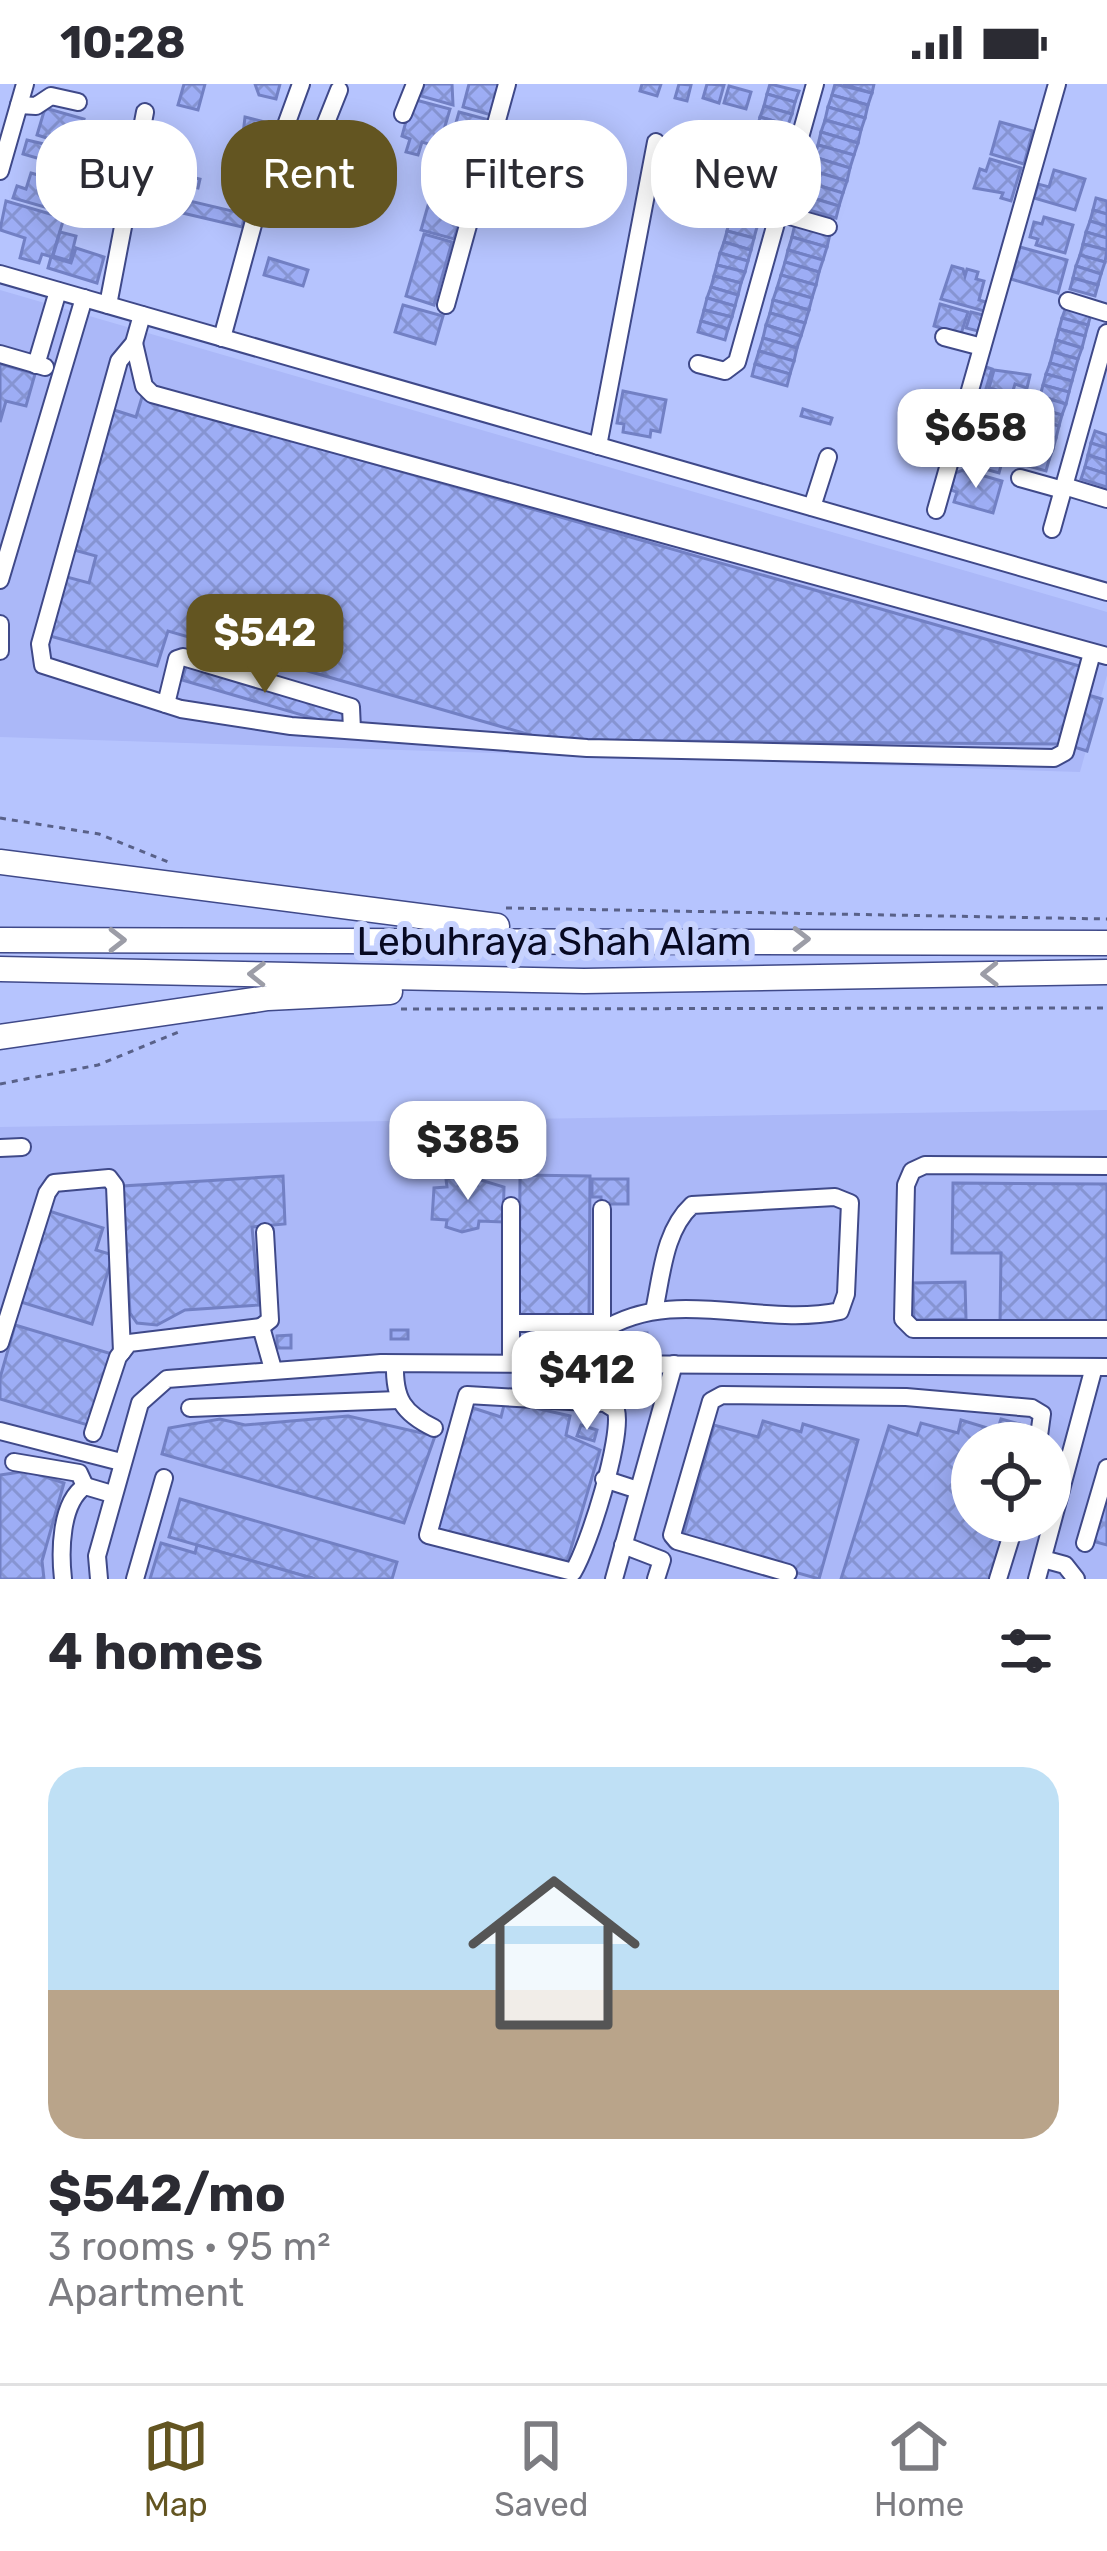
<!DOCTYPE html>
<html lang="en">
<head>
<meta charset="utf-8">
<style>
	:root { --surface:#fff; --page:#f2f2f3; --text:#2b2b33; --muted:#7c7c81; --line:#e1e1e2; --accent:#635521 }
	body { margin:0; font-family:Rubik,sans-serif; background:var(--page); color:var(--text); height:100vh; display:flex; flex-direction:column; font-size:45px; white-space:nowrap }
	* { box-sizing:border-box; margin:0 }
	p { font-size:39px; color:var(--muted) }
	.icon { flex:none; width:66px; height:66px; fill:none; stroke:currentColor; stroke-width:2; stroke-linecap:round; stroke-linejoin:round }
	.map { position:relative; height:1495px; overflow:hidden }
	.side { display:flex; flex-direction:column; background:var(--surface); flex:1 }
	.side>* { flex:none }
	.guide { position:absolute; left:36px; top:36px; width:1035px; height:108px; display:flex; gap:24px }
	.fabs { position:absolute; left:951px; top:1338px; display:grid; gap:24px }
	.fabs a { display:grid; place-items:center; width:120px; height:120px; border-radius:50%; background:var(--surface); box-shadow:0 6px 30px #0003; font-size:60px }
	.price { position:absolute; translate:-50% -102px; padding:0 27px; border-radius:24px; background:#fff; color:#222; font-size:39px; line-height:78px; filter:drop-shadow(0 3px 6px #0008) }
	.price::after { content:''; position:absolute; left:50%; top:72px; width:36px; height:27px; margin-left:-18px; background:inherit; clip-path:polygon(0 0,100% 0,50% 100%) }
	.price.current { background:var(--accent); color:#fff }
	ul { padding:0; list-style:none }
	li { display:grid; align-content:center; gap:24px; height:636px; padding:0 48px }
	li span { display:grid; place-items:center; height:372px; border-radius:36px; color:#555 }
	li>.icon { margin-inline-start:auto }
	span .icon { width:216px; height:216px; fill:#fffc; stroke-width:1 }
	li b { font-size:51px }
	h2 { display:flex; justify-content:space-between; align-items:center; height:144px; padding:0 48px; font-size:51px }
	.tag { padding:0 42px; border-radius:48px; background:var(--surface); box-shadow:0 6px 30px #0003; font-size:42px; line-height:108px }
	.tag.current { background:var(--accent); color:#fff }
	.status { display:flex; justify-content:space-between; align-items:center; height:84px; padding:0 60px; background:var(--surface); direction:ltr }
	.status svg { height:33px; fill:currentColor }
	.menu { display:flex; justify-content:space-around; align-items:center; height:168px; border-top:3px solid var(--line); background:var(--surface); font-size:33px; color:var(--muted) }
	.menu a { display:grid; justify-items:center; gap:6px }
	.menu .current { color:var(--accent) }
	.map>svg:first-child { display:block }
</style>
</head>
<body>
<div class="status"><b>10:28</b><svg viewBox="0 0 49 12"><path d="M0 12V9h3v3zM5 12V6h3v6zM10 12V3h3v9zM15 12V0h3v12zM26 1h20v11H26zM47 4h2v5h-2z"/></svg></div>
<div class="map">
<svg width="1107" height="1495" viewBox="0 0 1107 1495">
	<defs>
		<pattern id="building-cross-hatch" width="8" height="8" patternUnits="userSpaceOnUse" patternTransform="scale(3)"><rect width="8" height="8" fill="#9dadf5"/><path d="M0 0l8 8M0 8l8-8" fill="none" stroke="#8694d2"/></pattern>
	</defs>
	<rect width="100%" height="100%" fill="#b6c4fe"/>
	<g fill="#abb8f8" fill-rule="evenodd">
		<polygon points="0,206 1107,528 1107,591 1080,688 0,653"/>
		<path d="M1107 1026V1495H0V1043ZM972 1359H1050V1437H972Z"/>
	</g>
	<g fill="url(#building-cross-hatch)" stroke="#7280c4" stroke-width="3">
		<polygon points="184,0 205,0 198,26 178,21"/>
		<polygon points="255,0 280,0 276,15 259,11"/>
		<polygon points="424,0 452,0 453,21 421,12"/>
		<polygon points="469,0 500,0 491,31 463,23"/>
		<polygon points="642,0 661,0 657,12 640,7"/>
		<polygon points="679,0 691,1 687,17 675,14"/>
		<polygon points="707,0 724,1 719,19 703,14"/>
		<polygon points="770,0 799,7 795,18 767,10"/>
		<polygon points="835,0 872,9 868,21 832,11"/>
		<polygon points="843,0 874,0 872,9"/>
		<polygon points="729,2 751,8 746,25 724,19"/>
		<polygon points="767,10 795,18 792,30 764,22"/>
		<polygon points="832,11 868,21 865,34 828,23"/>
		<polygon points="412,15 450,25 439,63 422,58 418,71 406,68 410,55 402,52"/>
		<polygon points="764,22 792,30 788,41 760,33"/>
		<polygon points="828,23 865,34 861,46 825,36"/>
		<polygon points="45,24 84,35 76,63 37,51"/>
		<polygon points="459,28 493,37 481,77 448,67"/>
		<polygon points="245,33 269,39 257,79 245,76 249,61 242,59"/>
		<polygon points="760,33 788,41 785,53 757,45"/>
		<polygon points="825,36 861,46 858,59 821,48"/>
		<polygon points="294,38 303,41 291,81 282,79"/>
		<polygon points="1000,38 1033,47 1024,80 991,70"/>
		<polygon points="351,39 374,45 371,54 349,47"/>
		<polygon points="757,45 785,53 782,65 753,56"/>
		<polygon points="821,48 858,59 854,71 818,61"/>
		<polygon points="27,56 82,69 80,94 74,98 40,88 44,76 23,70"/>
		<polygon points="753,56 782,65 778,76 750,68"/>
		<polygon points="818,61 854,71 850,84 814,73"/>
		<polygon points="335,64 370,73 368,80 333,71"/>
		<polygon points="750,68 778,76 775,88 747,79"/>
		<polygon points="443,69 476,78 454,155 421,146"/>
		<polygon points="814,73 850,84 847,97 810,86"/>
		<polygon points="990,75 1021,84 1011,117 1001,114 1003,109 974,104 980,85 986,87"/>
		<polygon points="747,79 775,88 772,99 743,91"/>
		<polygon points="157,85 200,95 198,104 167,97 164,111 245,130 242,143 157,123 150,117"/>
		<polygon points="810,86 847,97 843,109 807,98"/>
		<polygon points="1054,86 1085,95 1075,126 1034,114 1038,100 1049,103"/>
		<polygon points="31,89 70,100 62,128 13,114 17,102 26,105"/>
		<polygon points="743,91 772,99 768,111 740,103"/>
		<polygon points="807,98 843,109 839,122 803,111"/>
		<polygon points="803,111 839,122 836,134 799,123"/>
		<polygon points="736,113 764,121 760,132 733,124"/>
		<polygon points="1096,114 1107,117 1107,130 1093,126"/>
		<polygon points="6,117 64,134 52,173 42,170 39,179 20,174 25,154 0,146"/>
		<polygon points="733,124 760,132 757,143 730,135"/>
		<polygon points="1093,126 1107,130 1107,142 1090,137"/>
		<polygon points="1044,133 1073,141 1065,169 1036,161 1038,155 1030,153 1034,138 1042,140"/>
		<polygon points="730,135 757,143 754,154 727,147"/>
		<polygon points="1090,137 1107,142 1107,154 1086,148"/>
		<polygon points="795,140 830,150 827,163 792,153"/>
		<polygon points="727,147 754,154 751,166 724,158"/>
		<polygon points="60,148 76,152 70,177 53,172"/>
		<polygon points="1086,148 1107,154 1107,166 1083,160"/>
		<polygon points="424,150 452,158 434,221 406,212"/>
		<polygon points="792,153 827,163 823,176 788,166"/>
		<polygon points="724,158 751,166 748,177 720,169"/>
		<polygon points="1083,160 1107,166 1105,178 1080,171"/>
		<polygon points="1020,163 1067,176 1058,209 1011,195"/>
		<polygon points="76,164 104,173 97,199 48,184 51,173 71,179"/>
		<polygon points="788,166 823,176 819,188 785,178"/>
		<polygon points="720,169 748,177 745,188 717,181"/>
		<polygon points="1080,171 1105,178 1101,190 1076,182"/>
		<polygon points="269,174 308,186 303,202 264,191"/>
		<polygon points="785,178 819,188 816,201 781,191"/>
		<polygon points="717,181 745,188 741,199 714,192"/>
		<polygon points="952,182 963,185 965,192 967,185 978,188 976,195 984,197 979,216 986,218 984,227 941,215"/>
		<polygon points="1076,182 1101,190 1098,201 1073,194"/>
		<polygon points="781,191 816,201 812,214 777,204"/>
		<polygon points="714,192 741,199 738,211 711,203"/>
		<polygon points="1073,194 1098,201 1095,212 1070,205"/>
		<polygon points="711,203 738,211 735,222 707,214"/>
		<polygon points="777,204 812,214 809,226 773,216"/>
		<polygon points="707,214 735,222 732,233 704,226"/>
		<polygon points="773,216 809,226 805,239 770,229"/>
		<polygon points="940,220 968,228 961,250 934,242"/>
		<polygon points="403,221 443,232 435,260 395,248"/>
		<polygon points="1066,223 1091,230 1088,241 1062,234"/>
		<polygon points="704,226 732,233 728,245 701,237"/>
		<polygon points="971,228 983,231 978,247 966,244"/>
		<polygon points="770,229 805,239 801,252 766,241"/>
		<polygon points="1062,234 1088,241 1085,252 1059,245"/>
		<polygon points="701,237 728,245 725,256 698,248"/>
		<polygon points="766,241 801,252 797,264 763,254"/>
		<polygon points="1059,245 1085,252 1082,264 1056,256"/>
		<polygon points="763,254 797,264 794,277 759,267"/>
		<polygon points="1056,256 1082,264 1078,275 1053,268"/>
		<polygon points="759,267 794,277 790,290 755,280"/>
		<polygon points="1053,268 1078,275 1075,286 1050,279"/>
		<polygon points="1050,279 1075,286 1072,297 1046,290"/>
		<polygon points="0,280 35,290 26,322 6,317 0,338"/>
		<polygon points="755,280 790,290 787,302 752,292"/>
		<polygon points="983,282 992,285 985,308 976,306"/>
		<polygon points="994,286 1030,291 1027,304 1015,300 1012,310 989,304"/>
		<polygon points="1046,290 1072,297 1069,308 1043,301"/>
		<polygon points="1043,301 1069,308 1066,320 1040,312"/>
		<polygon points="623,307 666,316 660,348 651,346 650,353 623,348 624,340 617,339"/>
		<polygon points="983,311 992,314 990,320 995,315 1012,326 1014,320 1022,322 1012,357 973,346"/>
		<polygon points="1040,312 1066,320 1062,331 1037,324"/>
		<polygon points="142,313 1083,583 1061,660 548,656 168,547 157,582 50,552 67,493 89,499 96,472 74,466 114,326 136,333"/>
		<polygon points="1037,324 1062,331 1059,342 1034,335"/>
		<polygon points="803,325 832,334 830,340 801,332"/>
		<polygon points="1034,335 1059,342 1056,354 1030,346"/>
		<polygon points="1030,346 1056,354 1053,365 1027,357"/>
		<polygon points="1095,347 1107,351 1107,364 1091,359"/>
		<polygon points="975,351 1007,360 999,389 967,380 967,360 972,362"/>
		<polygon points="1027,357 1053,365 1049,376 1024,369"/>
		<polygon points="1091,359 1107,364 1107,377 1088,371"/>
		<polygon points="1024,369 1049,376 1046,387 1021,380"/>
		<polygon points="1088,371 1107,377 1107,390 1085,383"/>
		<polygon points="1085,383 1107,390 1107,403 1081,395"/>
		<polygon points="963,386 1002,397 993,429 954,418 957,408 951,406 955,389"/>
		<polygon points="186,582 347,629 343,643 182,596"/>
		<polygon points="1085,610 1102,615 1087,667 1071,662"/>
		<polygon points="464,1091 504,1103 503,1138 479,1137 478,1144 462,1148 446,1143 447,1136 432,1135 434,1104 447,1103 446,1095"/>
		<polygon points="520,1091 590,1092 589,1234 519,1234"/>
		<polygon points="283,1092 285,1140 252,1143 259,1221 185,1226 157,1241 137,1239 130,1229 123,1102"/>
		<polygon points="592,1095 628,1095 628,1120 601,1120 601,1113 592,1113"/>
		<polygon points="953,1099 1107,1100 1107,1242 1000,1241 1001,1169 952,1169"/>
		<polygon points="49,1127 103,1144 96,1166 113,1171 92,1240 21,1218"/>
		<polygon points="965,1198 966,1235 914,1236 913,1199"/>
		<polygon points="15,1241 112,1270 91,1342 0,1315 0,1294"/>
		<rect x="391" y="1246" width="17" height="9"/>
		<polygon points="624,1249 647,1249 647,1259 624,1258"/>
		<polygon points="291,1251 291,1264 277,1264 277,1252"/>
		<polygon points="505,1317 570,1332 566,1351 600,1366 567,1478 541,1470 540,1476 434,1446 470,1323 501,1333"/>
		<polygon points="348,1332 435,1352 404,1439 162,1370 169,1344 220,1335 245,1341"/>
		<polygon points="1001,1335 1035,1344 1030,1359 972,1359 972,1437 1008,1437 991,1495 841,1495 889,1342 917,1351 921,1339 958,1349 961,1336 997,1347"/>
		<polygon points="763,1337 801,1348 803,1340 858,1356 819,1495 682,1456 714,1341 758,1353"/>
		<polygon points="581,1341 597,1346 594,1357 577,1352"/>
		<polygon points="27,1387 64,1399 42,1477 44,1495 0,1495 0,1391"/>
		<polygon points="1107,1407 1107,1461 1092,1457"/>
		<polygon points="180,1415 397,1478 392,1495 315,1495 169,1453"/>
		<polygon points="161,1459 195,1469 197,1461 315,1495 150,1495"/>
	</g>
	<g fill="none" stroke-linecap="round" stroke-linejoin="round">
		<defs>
			<g id="minor">
				<polyline points="19,21 36,22 51,12 78,18"/>
				<polyline points="403,30 415,0"/>
				<polyline points="0,87 25,0"/>
				<polyline points="263,104 301,101 339,6"/>
				<polyline points="738,108 781,121"/>
				<polyline points="779,129 828,143"/>
				<polyline points="0,190 1107,508"/>
				<polyline points="1068,217 1107,229"/>
				<polyline points="108,221 145,28"/>
				<polyline points="446,221 507,0"/>
				<polyline points="142,231 134,259 119,277 40,560 43,581 181,625 291,642 587,664 1054,674 1065,668 1092,569"/>
				<polyline points="944,253 982,263"/>
				<polyline points="222,254 263,104 301,0"/>
				<polyline points="134,259 144,302 152,310 1107,572"/>
				<polyline points="0,270 45,283"/>
				<polyline points="698,280 725,287 737,278 815,0"/>
				<polyline points="36,281 58,207"/>
				<polyline points="598,362 656,58"/>
				<polyline points="1020,394 1063,406"/>
				<polyline points="1064,402 1107,415"/>
				<polyline points="812,423 828,373"/>
				<polyline points="936,426 1057,0"/>
				<polyline points="1052,445 1107,249"/>
				<polyline points="0,496 84,214"/>
				<polyline points="0,540 0,567"/>
				<polyline points="166,620 177,575 183,573 351,623 352,646"/>
				<polyline points="0,1064 22,1063"/>
				<polyline points="1107,1082 925,1081 912,1087 906,1101 903,1235 913,1245 1107,1245"/>
				<polyline points="511,1122 511,1278"/>
				<polyline points="511,1239 602,1239"/>
				<polyline points="261,1243 270,1236 265,1148"/>
				<polyline points="602,1247 602,1125"/>
				<polyline points="0,1259 47,1109 54,1099 109,1094 115,1102 122,1268"/>
				<path d="M603 1278 602 1247C673 1201 761 1244 840 1227L846 1210 850 1119 835 1113 692 1121C664 1147 662 1190 654 1227"/>
				<path d="M395 1280C394 1315 403 1329 434 1344"/>
				<path d="M467 1311 605 1319 616 1326C623 1353 589 1462 573 1488L428 1451Z"/>
				<polyline points="190,1324 398,1316"/>
				<polyline points="0,1347 121,1378"/>
				<polyline points="93,1349 118,1273 129,1259 261,1243 273,1285"/>
				<polyline points="14,1378 79,1389 85,1402"/>
				<polyline points="604,1395 638,1406"/>
				<polyline points="1085,1459 1107,1384"/>
				<polyline points="623,1461 662,1476 656,1495"/>
				<polyline points="1043,1475 1065,1481 1076,1495"/>
				<polyline points="788,1489 677,1457 672,1451 711,1317 722,1311 906,1313 1032,1324 1042,1330 1038,1359"/>
				<path d="M63 1495C60 1468 60 1419 85 1402L112 1410"/>
				<polyline points="99,1495 97,1472 140,1319 167,1295 381,1279 1107,1283"/>
				<polyline points="135,1495 164,1394"/>
				<polyline points="614,1495 674,1280"/>
				<polyline points="998,1495 1016,1437"/>
				<polyline points="1037,1495 1094,1283"/>
			</g>
			<g id="highway">
				<polyline points="0,778 497,842"/>
				<polyline points="0,856 1107,859"/>
				<polyline points="0,885 584,897 1107,888"/>
				<polyline points="0,953 268,914 390,908"/>
			</g>
		</defs>
		<use href="#minor" stroke="#3f4989" stroke-width="20"/>
		<use href="#highway" stroke="#3f4989" stroke-width="27"/>
		<g stroke="#596189" stroke-width="3" stroke-dasharray="6 6" stroke-linecap="butt">
			<polyline points="0,734 99,750 171,779"/>
			<polyline points="506,824 1107,835"/>
			<polyline points="401,925 1107,924"/>
			<polyline points="0,1000 98,981 181,947"/>
		</g>
		<use href="#minor" stroke="#fff" stroke-width="16"/>
		<use href="#highway" stroke="#fff" stroke-width="24"/>
	</g>
	<defs><path id="oneway-chevron" d="M-2-3.5L2.5 0L-2 3.5" fill="none" stroke-width="1.6" stroke-linecap="round" stroke-linejoin="round" transform="scale(3)"/></defs>
	<g stroke="#9c9da7">
		<use href="#oneway-chevron" transform="translate(801 855)"/>
		<use href="#oneway-chevron" transform="translate(117 856)"/>
		<use href="#oneway-chevron" transform="translate(257 890) rotate(-179)"/>
		<use href="#oneway-chevron" transform="translate(990 890) rotate(179)"/>
	</g>
	<g text-anchor="middle" stroke-width="12" stroke-linejoin="round" paint-order="stroke">
		<g font-size="39" fill="#070922" stroke="#c7d2fe">
			<text x="554" y="871">Lebuhraya Shah Alam</text>
		</g>
	</g>
</svg>
<div class="fabs">
<a><svg class="icon" aria-label="locate" viewBox="0 0 24 24"><circle cx="12" cy="12" r="6"/><path d="M12 2v4M12 18v4M2 12h4M18 12h4"/></svg></a>
</div>
<b class="price" style="left:976px;top:407px">$658</b>
<b class="price current" style="left:265px;top:612px">$542</b>
<b class="price" style="left:468px;top:1119px">$385</b>
<b class="price" style="left:587px;top:1349px">$412</b>
<div class="guide">
<a class="tag">Buy</a>
<a class="tag current">Rent</a>
<a class="tag">Filters</a>
<a class="tag">New</a>
</div>
</div>
<section class="side">
<h2>4 homes<svg class="icon" aria-label="filters" viewBox="0 0 24 24"><path d="M4 7h16M4 17h16"/><circle cx="9" cy="7" r="2"/><circle cx="15" cy="17" r="2"/></svg></h2>
<ul>
<li><span style="background:linear-gradient(#bfe0f5 60%,#b9a48a 0)"><svg class="icon" aria-label="home" viewBox="0 0 24 24"><path d="M3 11l9-7 9 7M6 9v11h12V9"/></svg></span><div><b>$542/mo</b><p>3 rooms · 95 m²</p><p>Apartment</p></div></li>
</ul>
</section>
<nav class="menu">
<a class="current"><svg class="icon" aria-label="map" viewBox="0 0 24 24"><path d="M3 6l6-2 6 2 6-2v14l-6 2-6-2-6 2zM9 4v14M15 6v14"/></svg>Map</a>
<a><svg class="icon" aria-label="saved" viewBox="0 0 24 24"><path d="M7 4h10v16l-5-4-5 4z"/></svg>Saved</a>
<a><svg class="icon" aria-label="home" viewBox="0 0 24 24"><path d="M3 11l9-7 9 7M6 9v11h12V9"/></svg>Home</a>
</nav>
</body>
</html>
